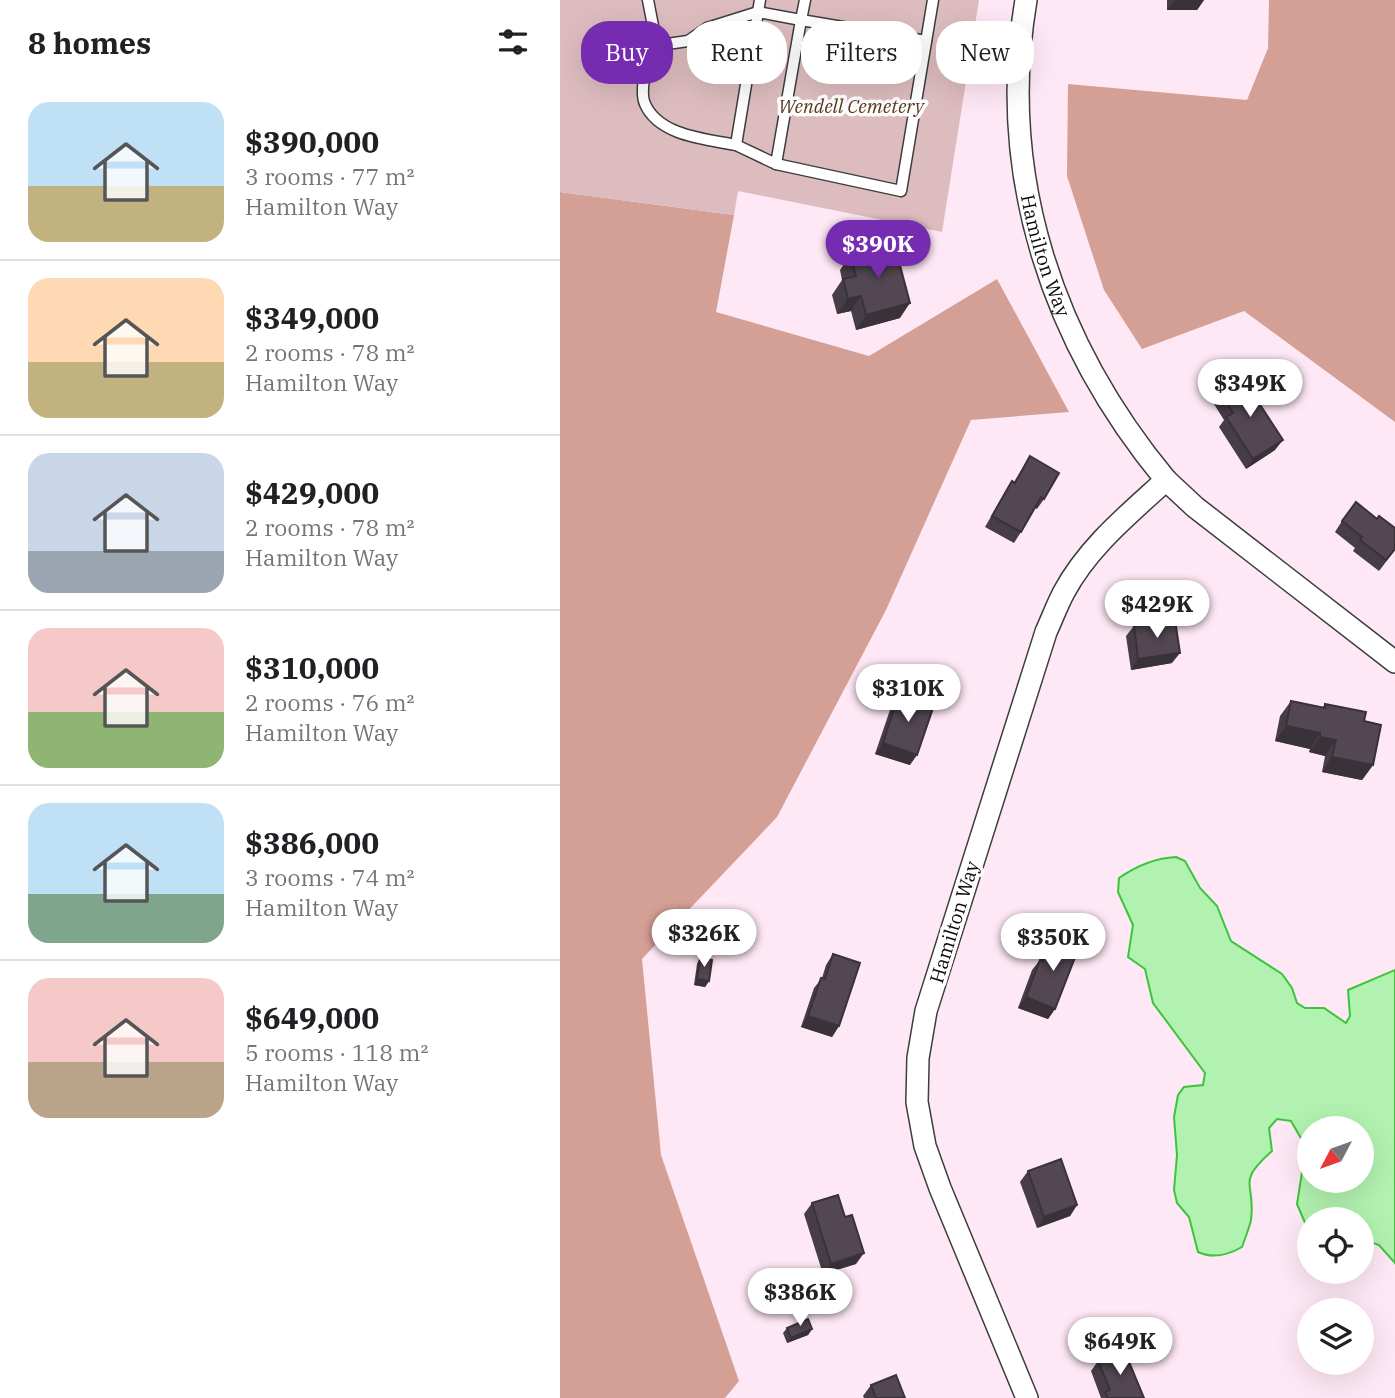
<!DOCTYPE html>
<html lang="en">
<head>
<meta charset="utf-8">
<style>
	:root { --surface:#fff; --page:#f6f6f6; --text:#202124; --muted:#757577; --line:#e0e0e0; --accent:#752cb0 }
	body { margin:0; font-family:"IBM Plex Serif",serif; background:var(--page); color:var(--text); height:100vh; display:flex; flex-direction:column; font-size:26px; white-space:nowrap }
	* { box-sizing:border-box; margin:0 }
	p { font-size:23px; color:var(--muted) }
	.icon { flex:none; width:38px; height:38px; fill:none; stroke:currentColor; stroke-width:2; stroke-linecap:round; stroke-linejoin:round }
	.map { position:relative; flex:1; overflow:hidden }
	.details { display:flex; flex-direction:column; background:var(--surface); width:560px }
	.details>* { flex:none }
	.guide { position:absolute; left:21px; top:21px; width:665px; height:63px; display:flex; gap:14px }
	.needle { width:46px; rotate:229deg }
	.controls { position:absolute; left:737px; top:1116px; display:grid; gap:14px }
	.controls a { display:grid; place-items:center; width:77px; height:77px; border-radius:50%; background:var(--surface); box-shadow:0 7px 28px #0002; font-size:35px }
	.price { position:absolute; translate:-50% -60px; padding:0 16px; border-radius:24px; background:#fff; color:#222; font-size:23px; line-height:46px; filter:drop-shadow(0 2px 4px #0008) }
	.price::after { content:''; position:absolute; left:50%; top:42px; width:21px; height:16px; margin-left:-10px; background:inherit; clip-path:polygon(0 0,100% 0,50% 100%) }
	.price.current { background:var(--accent); color:#fff }
	ul { padding:0; list-style:none }
	li { display:flex; align-items:center; gap:21px; height:175px; padding:0 28px }
	li+li { border-top:2px solid var(--line) }
	li span { display:grid; place-items:center; flex:none; width:196px; height:140px; border-radius:21px; color:#555 }
	li>.icon { margin-inline-start:auto }
	span .icon { width:84px; height:84px; fill:#fffc; stroke-width:1 }
	li b { font-size:30px }
	h2 { display:flex; justify-content:space-between; align-items:center; height:84px; padding:0 28px; font-size:30px }
	.pill { padding:0 24px; border-radius:28px; background:var(--surface); box-shadow:0 7px 28px #0002; font-size:24px; line-height:63px }
	.pill.current { background:var(--accent); color:#fff }
	main { display:flex; flex:1; min-height:0 }
	.map>svg:first-child { display:block }
</style>
</head>
<body>
<main>
<section class="details">
<h2>8 homes<svg class="icon" aria-label="filters" viewBox="0 0 24 24"><path d="M4 7h16M4 17h16"/><circle cx="9" cy="7" r="2"/><circle cx="15" cy="17" r="2"/></svg></h2>
<ul>
<li><span style="background:linear-gradient(#bfe0f5 60%,#c2b280 0)"><svg class="icon" aria-label="home" viewBox="0 0 24 24"><path d="M3 11l9-7 9 7M6 9v11h12V9"/></svg></span><div><b>$390,000</b><p>3 rooms · 77 m²</p><p>Hamilton Way</p></div></li>
<li><span style="background:linear-gradient(#ffd9b3 60%,#c2b280 0)"><svg class="icon" aria-label="home" viewBox="0 0 24 24"><path d="M3 11l9-7 9 7M6 9v11h12V9"/></svg></span><div><b>$349,000</b><p>2 rooms · 78 m²</p><p>Hamilton Way</p></div></li>
<li><span style="background:linear-gradient(#c9d6e8 70%,#9aa5b1 0)"><svg class="icon" aria-label="home" viewBox="0 0 24 24"><path d="M3 11l9-7 9 7M6 9v11h12V9"/></svg></span><div><b>$429,000</b><p>2 rooms · 78 m²</p><p>Hamilton Way</p></div></li>
<li><span style="background:linear-gradient(#f6c9c9 60%,#8fb573 0)"><svg class="icon" aria-label="home" viewBox="0 0 24 24"><path d="M3 11l9-7 9 7M6 9v11h12V9"/></svg></span><div><b>$310,000</b><p>2 rooms · 76 m²</p><p>Hamilton Way</p></div></li>
<li><span style="background:linear-gradient(#bfe0f5 65%,#7fa58c 0)"><svg class="icon" aria-label="home" viewBox="0 0 24 24"><path d="M3 11l9-7 9 7M6 9v11h12V9"/></svg></span><div><b>$386,000</b><p>3 rooms · 74 m²</p><p>Hamilton Way</p></div></li>
<li><span style="background:linear-gradient(#f6c9c9 60%,#b9a48a 0)"><svg class="icon" aria-label="home" viewBox="0 0 24 24"><path d="M3 11l9-7 9 7M6 9v11h12V9"/></svg></span><div><b>$649,000</b><p>5 rooms · 118 m²</p><p>Hamilton Way</p></div></li>
</ul>
</section>
<div class="map">
<svg width="835" height="1398" viewBox="0 0 835 1398">
	<rect width="100%" height="100%" fill="#fee8f5"/>
	<g fill="#d49f95">
		<polygon points="709,0 835,0 835,422 684,311 582,349 544,290 507,176 508,84 687,100 708,48"/>
		<polygon points="0,192 174,215 156,312 309,356 437,279 509,412 411,420 326,610 217,817 82,959 101,1155 179,1381 165,1398 0,1398"/>
	</g>
	<polygon fill="#ddbcbf" points="0,0 419,0 382,232 178,191 174,215 0,192"/>
	<path fill="#b2f2b0" stroke="#3cc43c" stroke-width="2" fill-rule="evenodd" d="M616 857 625 861 640 888 657 906 671 941 722 974 732 988 737 1003 745 1008H764L786 1023 790 1016 788 990 835 970V1263L819 1245 802 1239V1220H749V1232L737 1204 746 1147 731 1121 717 1119 709 1128 712 1151C675 1184 696 1181 691 1220 689 1229 685 1238 682 1247 668 1255 653 1259 638 1252L629 1217 617 1203 614 1190 617 1155 614 1117 618 1095 624 1087 643 1085 645 1073 593 1003 585 969 568 957 573 925 558 892 559 878C575 867 596 858 616 857ZM749 1129H802V1181H749Z"/>
	<g fill="none" stroke-linecap="round" stroke-linejoin="round">
		<defs>
			<g id="lane">
				<polyline points="88,0 94,31 107,44 128,41 147,28 198,12 241,20 245,0"/>
				<polyline points="200,0 176,145 216,164 241,20 366,41"/>
				<path d="M107 44C92 52 86 60 84 78 83 85 82 98 85 104 99 136 146 139 176 145"/>
				<polyline points="216,164 341,191 373,0"/>
			</g>
			<g id="street">
				<path id="s1" d="M466 0C436 177 494 345 606 480 569 514 528 547 504 592 497 605 492 619 486 632L366 1011 358 1058 357 1102 365 1146 380 1188 467 1398"/>
				<polyline points="606,480 635,507 835,662"/>
			</g>
		</defs>
		<use href="#lane" stroke="#3d3d3d" stroke-width="13"/>
		<use href="#street" stroke="#3d3d3d" stroke-width="24"/>
		<use href="#lane" stroke="#fff" stroke-width="10"/>
		<use href="#street" stroke="#fff" stroke-width="21"/>
	</g>
	<g fill="#473d47">
		<polygon points="607,0 644,0 637,10 607,10"/>
		<polygon points="290,255 340,318 296,330 291,311 277,314 272,295 282,280 280,270"/>
		<polygon points="660,391 715,450 686,469 659,427 664,420 652,401"/>
		<polygon points="470,456 484,499 477,509 475,508 461,532 454,543 425,527 445,492 452,481 454,482"/>
		<polygon points="782,521 835,550 819,571 793,551 795,548 775,532"/>
		<polygon points="574,626 612,663 571,670 566,636"/>
		<polygon points="339,693 350,765 315,754 332,704"/>
		<polygon points="731,701 762,708 765,704 804,721 813,765 802,780 762,772 765,756 749,752 750,749 715,741 720,716"/>
		<polygon points="492,937 495,1009 488,1019 458,1008 472,970 480,960 485,947"/>
		<polygon points="273,954 279,1026 272,1037 241,1027 254,988 262,978 266,965"/>
		<polygon points="140,958 149,981 145,987 134,985 137,964"/>
		<polygon points="468,1171 517,1205 510,1216 477,1228 460,1182"/>
		<polygon points="252,1203 285,1217 296,1264 263,1274 244,1214"/>
		<polygon points="227,1328 252,1329 248,1335 227,1343 223,1333"/>
		<polygon points="538,1361 584,1398 541,1398 531,1371"/>
		<polygon points="311,1385 345,1398 304,1398 303,1396"/>
	</g>
	<g fill="#393239">
		<polygon points="615,0 644,0 637,10 607,10"/>
		<polygon points="301,296 291,311 277,314 288,299"/>
		<polygon points="350,303 340,318 296,330 306,315"/>
		<polygon points="723,440 715,450 686,469 693,459"/>
		<polygon points="620,653 612,663 571,670 578,659"/>
		<polygon points="726,726 760,733 750,749 715,741"/>
		<polygon points="760,737 776,740 765,756 749,752"/>
		<polygon points="323,743 357,755 350,765 315,754"/>
		<polygon points="772,757 813,765 802,780 762,772"/>
		<polygon points="137,979 149,981 145,987 134,985"/>
		<polygon points="466,997 495,1009 488,1019 458,1008"/>
		<polygon points="248,1016 279,1026 272,1037 241,1027"/>
		<polygon points="517,1205 510,1216 477,1228 484,1217"/>
		<polygon points="304,1253 296,1264 263,1274 271,1264"/>
		<polygon points="252,1329 248,1335 227,1343 231,1338"/>
	</g>
	<g fill="#524752" stroke="#393239" stroke-width="2">
		<polygon points="334,243 350,303 306,315 301,296 288,299 283,279 296,276 290,255"/>
		<polygon points="682,377 723,440 693,459 666,417 673,413 660,391"/>
		<polygon points="470,456 499,473 484,499 481,497 461,532 432,516 452,481 455,483"/>
		<polygon points="796,502 817,519 819,516 835,528 835,549 826,560 800,540 802,537 782,521"/>
		<polygon points="615,620 620,653 578,659 574,626"/>
		<polygon points="339,693 374,705 357,755 323,743"/>
		<polygon points="731,701 765,708 765,704 806,712 804,721 821,725 813,765 772,757 776,740 760,737 760,733 726,726"/>
		<polygon points="492,937 519,947 495,1009 466,997 480,960 483,961"/>
		<polygon points="273,954 300,963 279,1026 248,1016 261,978 265,979"/>
		<polygon points="140,958 152,960 149,981 137,979"/>
		<polygon points="501,1159 517,1205 484,1217 468,1171"/>
		<polygon points="278,1195 285,1217 292,1215 304,1253 271,1264 252,1203"/>
		<polygon points="248,1319 252,1329 231,1338 227,1328"/>
		<polygon points="564,1350 584,1398 548,1398 545,1392 550,1390 538,1361"/>
		<polygon points="336,1375 345,1398 316,1398 311,1385"/>
	</g>
	<g text-anchor="middle" stroke-width="7" stroke-linejoin="round" paint-order="stroke">
		<g font-size="19" font-style="italic" fill="#5c381f" stroke="#fff">
			<text x="291" y="113">Wendell Cemetery</text>
		</g>
		<g font-size="19" fill="#0a0a0a" stroke="#fff">
			<text dy="7" stroke="none"><textPath href="#s1" startOffset="259">Hamilton Way</textPath></text>
			<text transform="translate(394 922) rotate(-73)" y="7">Hamilton Way</text>
		</g>
	</g>
</svg>
<div class="controls">
<a><svg class="needle" viewBox="-14 -14 28 28"><path d="M0-13l5 13h-10z" fill="#e53935"/><path d="M0 13l5-13h-10z" fill="#757577"/></svg></a>
<a><svg class="icon" aria-label="locate" viewBox="0 0 24 24"><circle cx="12" cy="12" r="6"/><path d="M12 2v4M12 18v4M2 12h4M18 12h4"/></svg></a>
<a><svg class="icon" aria-label="layers" viewBox="0 0 24 24"><path d="M12 4l9 5-9 5-9-5zM3 14l9 5 9-5"/></svg></a>
</div>
<b class="price current" style="left:318px;top:280px">$390K</b>
<b class="price" style="left:690px;top:419px">$349K</b>
<b class="price" style="left:597px;top:640px">$429K</b>
<b class="price" style="left:348px;top:724px">$310K</b>
<b class="price" style="left:144px;top:969px">$326K</b>
<b class="price" style="left:493px;top:973px">$350K</b>
<b class="price" style="left:240px;top:1328px">$386K</b>
<b class="price" style="left:560px;top:1377px">$649K</b>
<div class="guide">
<a class="pill current">Buy</a>
<a class="pill">Rent</a>
<a class="pill">Filters</a>
<a class="pill">New</a>
</div>
</div>
</main>
</body>
</html>
